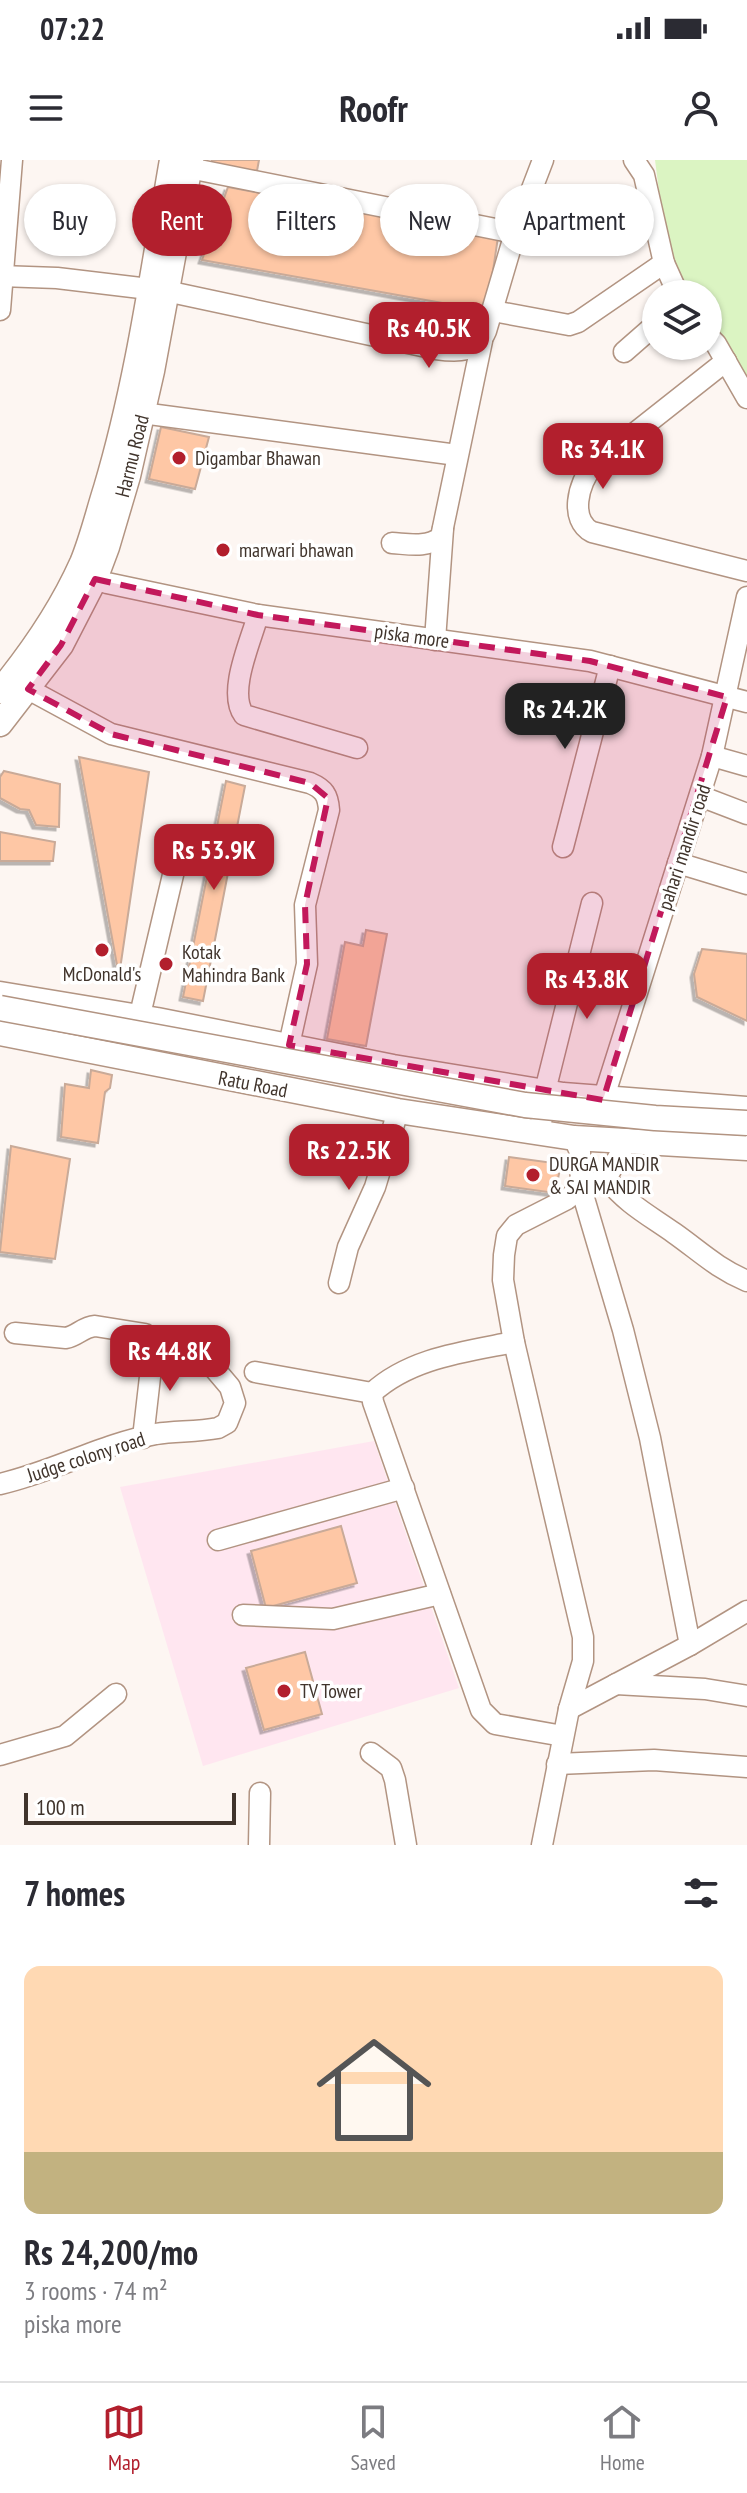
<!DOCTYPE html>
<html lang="en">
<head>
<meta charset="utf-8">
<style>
	:root { --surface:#fff; --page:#f2f2f3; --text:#2b2b33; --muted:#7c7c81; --line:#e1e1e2; --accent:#b21f2d }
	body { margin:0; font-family:"PT Sans Narrow",sans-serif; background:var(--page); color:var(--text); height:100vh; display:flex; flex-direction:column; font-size:30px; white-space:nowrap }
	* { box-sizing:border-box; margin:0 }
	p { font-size:26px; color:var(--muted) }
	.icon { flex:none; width:44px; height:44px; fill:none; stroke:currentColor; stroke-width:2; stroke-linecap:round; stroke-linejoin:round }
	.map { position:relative; height:1685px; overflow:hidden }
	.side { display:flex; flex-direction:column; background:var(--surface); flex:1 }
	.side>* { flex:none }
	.banner { position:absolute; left:24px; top:24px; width:700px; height:72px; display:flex; gap:16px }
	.fabs { position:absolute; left:642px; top:120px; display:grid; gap:16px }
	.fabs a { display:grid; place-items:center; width:80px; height:80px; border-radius:50%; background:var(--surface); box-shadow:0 2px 6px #0004; font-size:40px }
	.scale { position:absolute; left:24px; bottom:20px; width:212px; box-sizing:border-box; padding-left:8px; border:4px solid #40342c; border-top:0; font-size:22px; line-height:28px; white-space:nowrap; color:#40342c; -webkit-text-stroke:6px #fff; paint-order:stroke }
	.price { position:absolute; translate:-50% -68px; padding:0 18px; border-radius:16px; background:var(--accent); color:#fff; font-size:26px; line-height:52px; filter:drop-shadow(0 2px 4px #0008) }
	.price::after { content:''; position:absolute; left:50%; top:48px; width:24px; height:18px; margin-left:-12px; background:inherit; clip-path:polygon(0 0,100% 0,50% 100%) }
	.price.active { background:#222; color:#fff }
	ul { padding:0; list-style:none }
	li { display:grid; align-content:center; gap:16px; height:424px; padding:0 24px }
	li span { display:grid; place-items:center; height:248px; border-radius:16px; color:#555 }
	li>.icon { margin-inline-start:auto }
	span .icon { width:144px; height:144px; fill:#fffc; stroke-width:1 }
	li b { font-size:34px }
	h2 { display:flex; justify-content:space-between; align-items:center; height:96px; padding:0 24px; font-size:34px }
	.chip { padding:0 28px; border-radius:36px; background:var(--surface); box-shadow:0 2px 6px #0004; font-size:28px; line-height:72px }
	.chip.active { background:var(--accent); color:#fff }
	.status { display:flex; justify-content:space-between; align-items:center; height:56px; padding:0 40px; background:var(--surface); direction:ltr }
	.status svg { height:22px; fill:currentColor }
	header { display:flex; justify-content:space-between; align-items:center; height:104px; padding:0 24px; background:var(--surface); font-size:36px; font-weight:600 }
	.tabs { display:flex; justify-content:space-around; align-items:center; height:112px; border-top:2px solid var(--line); background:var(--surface); font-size:22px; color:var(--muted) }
	.tabs a { display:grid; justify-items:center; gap:4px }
	.tabs .active { color:var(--accent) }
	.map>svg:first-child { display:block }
</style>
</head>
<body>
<div class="status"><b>07:22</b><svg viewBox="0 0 49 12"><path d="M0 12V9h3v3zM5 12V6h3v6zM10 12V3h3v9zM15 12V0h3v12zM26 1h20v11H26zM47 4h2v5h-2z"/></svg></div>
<header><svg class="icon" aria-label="menu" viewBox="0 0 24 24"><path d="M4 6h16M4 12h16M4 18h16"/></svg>Roofr<svg class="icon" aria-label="person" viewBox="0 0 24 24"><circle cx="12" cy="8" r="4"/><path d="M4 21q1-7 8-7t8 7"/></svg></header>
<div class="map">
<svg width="747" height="1685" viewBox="0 0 747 1685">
	<defs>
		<filter id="shadow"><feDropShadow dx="-3.5" dy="3.5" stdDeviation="0" flood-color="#0004"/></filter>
	</defs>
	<rect width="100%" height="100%" fill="#fdf6f2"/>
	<polygon fill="#ffe6f0" points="374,1281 459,1528 203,1606 120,1327"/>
	<polygon fill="#dbf4c2" points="655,0 747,0 747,223 727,187 708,164 708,134 686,134 667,94"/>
	<g fill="#fec7a5" stroke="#c9aa98" stroke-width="2" filter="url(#shadow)">
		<polygon points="212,0 259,0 257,11 211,5"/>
		<polygon points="228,27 498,77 487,151 202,100"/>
		<polygon points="161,267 209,277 195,329 149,319"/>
		<polygon points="79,597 149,612 119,816"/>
		<polygon points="4,611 60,624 59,667 36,665 29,650 20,649 0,638 0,617"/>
		<polygon points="226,621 245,626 203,841 183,837"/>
		<polygon points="0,672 55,682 53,701 0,701"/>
		<polygon points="366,770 387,774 366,886 327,879 345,782 363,786"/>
		<polygon points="702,789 747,794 747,861 697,837 694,814"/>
		<polygon points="91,910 112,915 110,928 105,932 98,983 61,977 65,924 89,928"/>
		<polygon points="11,986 70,999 55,1099 0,1092"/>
		<polygon points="509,997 561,1004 555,1033 505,1026"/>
		<polygon points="341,1366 357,1423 266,1448 251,1391"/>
		<polygon points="305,1492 322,1554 264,1570 246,1508"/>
	</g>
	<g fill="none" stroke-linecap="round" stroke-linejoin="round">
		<defs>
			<g id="minor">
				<polyline points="634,0 644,15 664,103 678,134"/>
				<polyline points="189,8 515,73"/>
				<polyline points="0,116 57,118 149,129"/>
				<path d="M166 131 436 189C457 192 477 193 486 171L515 73 543 0"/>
				<polyline points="0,150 12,0"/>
				<polyline points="493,151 569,165 578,162 664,103"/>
				<polyline points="708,176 716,184 747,238"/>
				<polyline points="624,192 656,164"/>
				<path d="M726 201 593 306C578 323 569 360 592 372L747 411"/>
				<polyline points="142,253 457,295"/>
				<path d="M392 383C409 384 427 388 441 377L482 181"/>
				<polyline points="81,414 107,423 258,455 590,501 747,542"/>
				<path d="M258 455C251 481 227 532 244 555L357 588"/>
				<polyline points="435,480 443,369"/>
				<path d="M28 529 111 574 310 623C324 629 328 635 329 650L305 745 307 804 289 885"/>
				<polyline points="712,596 747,606"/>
				<polyline points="700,636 747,654"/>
				<polyline points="563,687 610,506"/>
				<polyline points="678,703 747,724"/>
				<polyline points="139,859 177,698"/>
				<polyline points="601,952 603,940 712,596 747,437"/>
				<polyline points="540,972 545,931 592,743"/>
				<polyline points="574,978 580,992 581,1028 623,1170 650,1278 690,1485"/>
				<path d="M606 1018C627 1044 647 1054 674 1073 701 1092 715 1107 747 1121"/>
				<polyline points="339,1123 348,1087 375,1027 398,951"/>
				<path d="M514 1182C464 1192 410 1198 372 1233L373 1242 481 1550 495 1564 563 1576"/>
				<polyline points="255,1212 372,1233"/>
				<polyline points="143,1278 154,1182"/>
				<path d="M0 1324C53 1312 102 1284 156 1274 176 1271 197 1272 218 1268L227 1263 235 1243 230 1227 208 1201 164 1193 145 1174 95 1166C83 1167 77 1176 66 1178L15 1173"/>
				<polyline points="218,1380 404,1328"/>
				<polyline points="243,1455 333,1459 440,1434"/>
				<polyline points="616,1524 705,1529 747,1536"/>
				<polyline points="569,1549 690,1485 747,1451"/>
				<polyline points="371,1593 391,1608 395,1620 406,1685"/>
				<polyline points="0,1595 65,1576 116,1534"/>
				<polyline points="557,1604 654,1600 747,1607"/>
				<polyline points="259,1685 260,1633"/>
				<polyline points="542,1685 569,1549 583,1501 583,1477 514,1182 503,1120 504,1095 507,1076 516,1065 567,1039 581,1028 606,1018 621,993 624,980"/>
			</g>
			<g id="major">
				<path d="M0 531C32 492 61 450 82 403 92 379 98 353 106 328 138 221 153 109 172 0"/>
				<polyline points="0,564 61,485 95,419 107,387 128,316 152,211 191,0"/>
				<polyline points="0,834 157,860 393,907 563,935 747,949"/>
				<polyline points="0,873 398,951 574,978 747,988"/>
			</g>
		</defs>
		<use href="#minor" stroke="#b29482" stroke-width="23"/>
		<use href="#major" stroke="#b29482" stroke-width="27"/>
		<use href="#minor" stroke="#fff" stroke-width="20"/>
		<use href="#major" stroke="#fff" stroke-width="24"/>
		<defs>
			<polyline id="major-bridge" points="0,848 525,945 655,958 747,963"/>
		</defs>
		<use href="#major-bridge" stroke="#b29482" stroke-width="27" stroke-linecap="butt"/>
		<use href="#major-bridge" stroke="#fff" stroke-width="24"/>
	</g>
	<path fill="#c2185b" fill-opacity="0.2" stroke="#c2185b" stroke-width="6" stroke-dasharray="16 10" stroke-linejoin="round" d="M95 419 258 455 590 501 727 537 603 940 289 885 307 804 305 745 328 638 310 623 111 574 28 529 61 485Z"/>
	<g fill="#b21f2d" stroke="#fff" stroke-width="3">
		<circle cx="179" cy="298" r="8"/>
		<circle cx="223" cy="390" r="8"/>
		<circle cx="102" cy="790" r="8"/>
		<circle cx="166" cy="804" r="8"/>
		<circle cx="533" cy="1015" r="8"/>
		<circle cx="284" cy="1531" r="8"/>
	</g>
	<g text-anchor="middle" stroke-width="7" stroke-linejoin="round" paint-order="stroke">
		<g font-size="20" fill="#40342c" stroke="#fff">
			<text transform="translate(132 296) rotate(-76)" y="7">Harmu Road</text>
			<text transform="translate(412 476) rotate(8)" y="7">piska more</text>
			<text transform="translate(684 687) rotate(-72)" y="7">pahari mandir road</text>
			<text transform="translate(253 924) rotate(11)" y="7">Ratu Road</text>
			<text transform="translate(86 1297) rotate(-18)" y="7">Judge colony road</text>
		</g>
		<g font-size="20" fill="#40342c" stroke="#fff" text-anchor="start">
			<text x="195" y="305">Digambar Bhawan</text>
			<text x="239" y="397">marwari bhawan</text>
			<text x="182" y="799">Kotak<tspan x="182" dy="23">Mahindra Bank</tspan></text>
			<text x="102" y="821" text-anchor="middle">McDonald's</text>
			<text x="549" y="1011">DURGA MANDIR<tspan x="549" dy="23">&amp; SAI MANDIR</tspan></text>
			<text x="300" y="1538">TV Tower</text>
		</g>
	</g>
</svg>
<div class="fabs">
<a><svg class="icon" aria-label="layers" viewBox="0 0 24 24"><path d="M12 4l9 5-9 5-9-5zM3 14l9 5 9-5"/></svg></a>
</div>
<div class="scale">100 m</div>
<b class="price" style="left:429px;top:210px">Rs 40.5K</b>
<b class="price" style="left:603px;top:331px">Rs 34.1K</b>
<b class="price active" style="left:565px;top:591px">Rs 24.2K</b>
<b class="price" style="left:214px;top:732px">Rs 53.9K</b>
<b class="price" style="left:587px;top:861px">Rs 43.8K</b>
<b class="price" style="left:349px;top:1032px">Rs 22.5K</b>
<b class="price" style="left:170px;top:1233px">Rs 44.8K</b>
<div class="banner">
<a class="chip">Buy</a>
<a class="chip active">Rent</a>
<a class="chip">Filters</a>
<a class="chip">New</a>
<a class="chip">Apartment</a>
</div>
</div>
<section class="side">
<h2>7 homes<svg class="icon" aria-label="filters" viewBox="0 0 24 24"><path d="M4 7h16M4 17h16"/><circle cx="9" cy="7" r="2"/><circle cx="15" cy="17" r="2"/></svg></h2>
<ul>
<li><span style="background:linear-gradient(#ffd9b3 75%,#c2b280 0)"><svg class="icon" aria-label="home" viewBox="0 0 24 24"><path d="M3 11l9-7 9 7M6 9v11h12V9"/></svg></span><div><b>Rs 24,200/mo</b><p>3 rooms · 74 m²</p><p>piska more</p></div></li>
</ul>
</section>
<nav class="tabs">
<a class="active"><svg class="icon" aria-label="map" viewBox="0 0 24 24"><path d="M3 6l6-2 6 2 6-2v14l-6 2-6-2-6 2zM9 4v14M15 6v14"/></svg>Map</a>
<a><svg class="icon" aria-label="saved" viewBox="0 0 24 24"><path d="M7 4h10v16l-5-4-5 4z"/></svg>Saved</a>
<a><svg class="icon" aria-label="home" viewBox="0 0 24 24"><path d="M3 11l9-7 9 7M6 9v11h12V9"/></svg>Home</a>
</nav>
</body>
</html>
